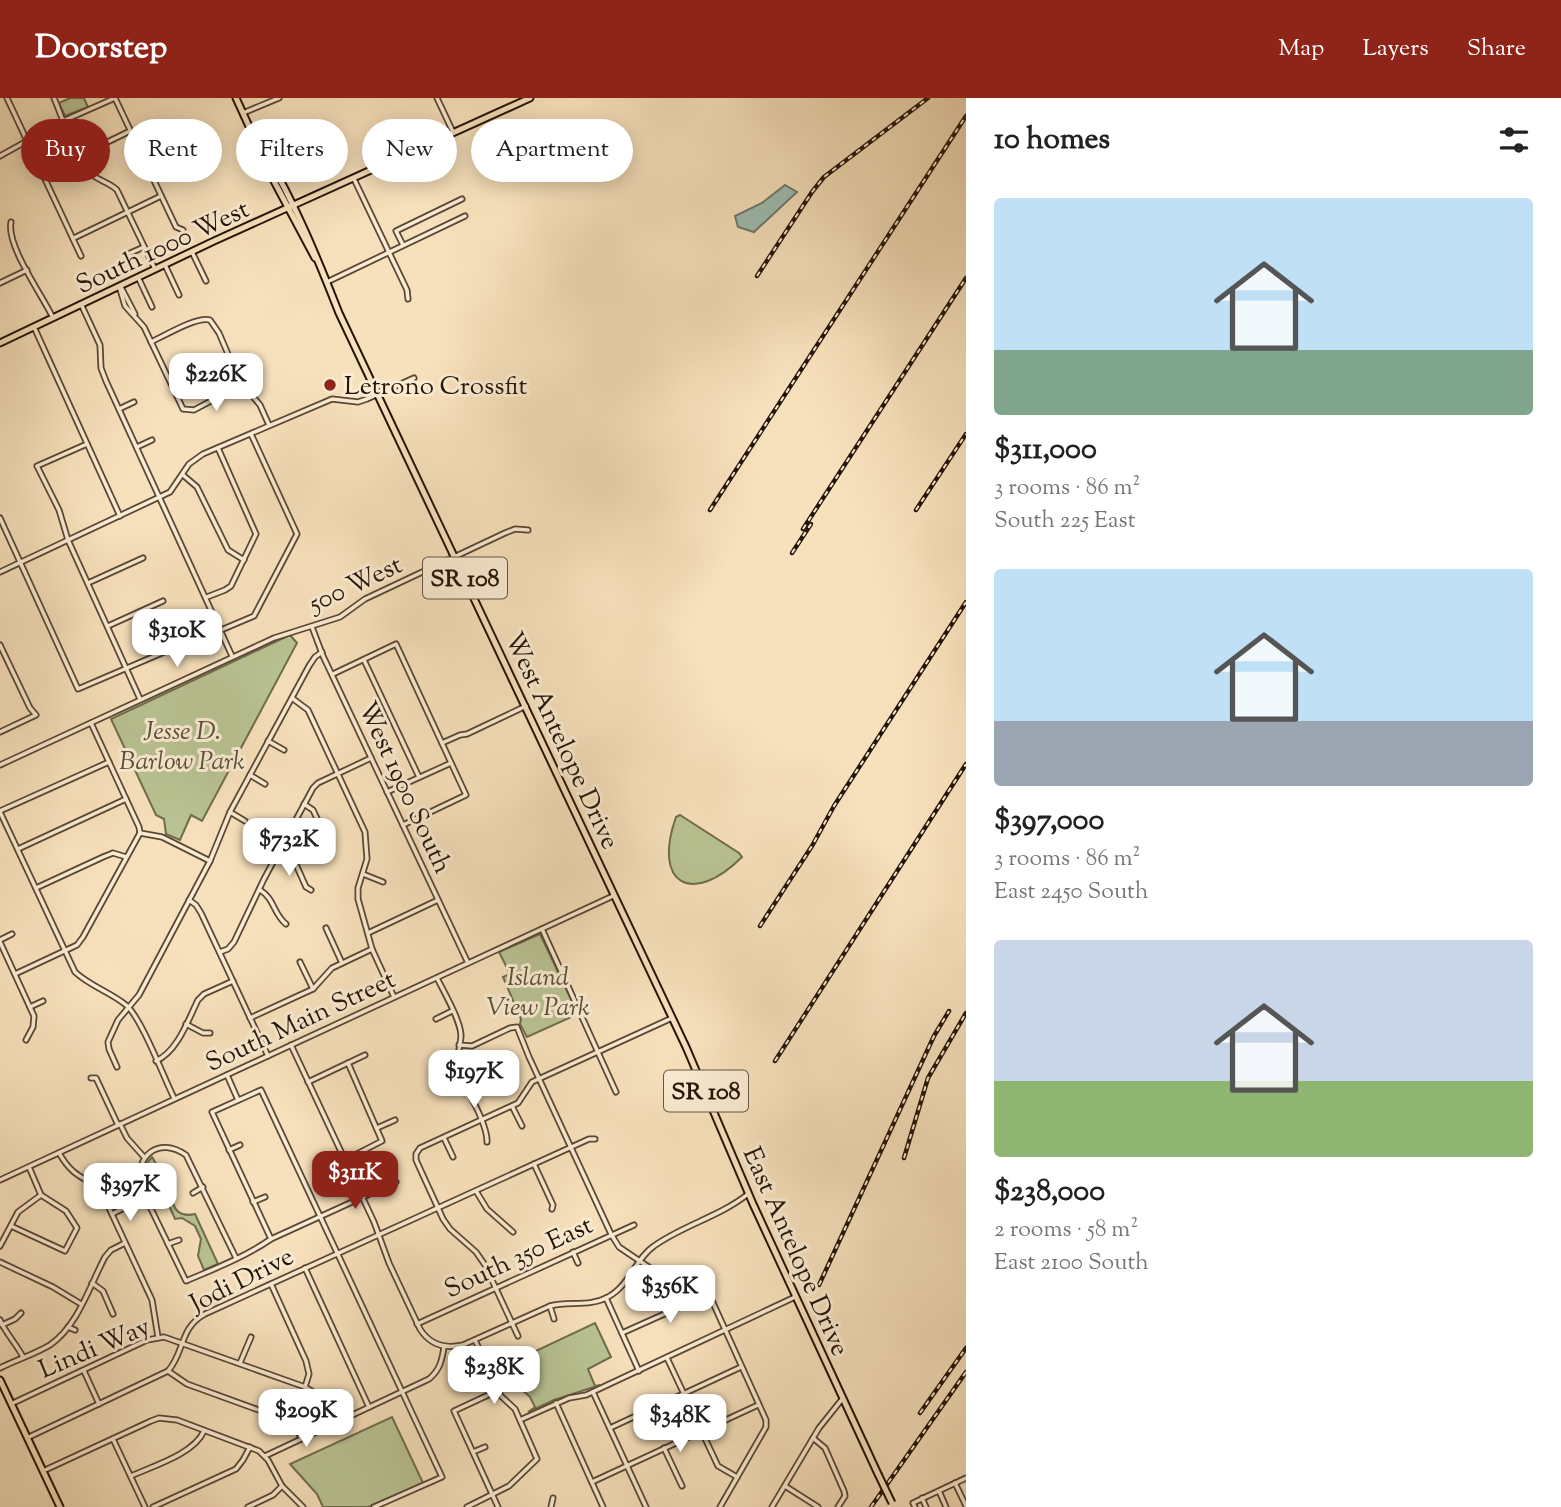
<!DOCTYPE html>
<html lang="en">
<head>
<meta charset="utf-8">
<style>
	:root { --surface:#fff; --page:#f2f2f2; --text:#222; --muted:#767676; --accent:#8f2418 }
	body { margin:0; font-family:"Sorts Mill Goudy",serif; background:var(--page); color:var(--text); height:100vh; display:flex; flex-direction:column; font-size:26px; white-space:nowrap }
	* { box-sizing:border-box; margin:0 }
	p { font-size:23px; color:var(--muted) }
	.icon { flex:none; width:38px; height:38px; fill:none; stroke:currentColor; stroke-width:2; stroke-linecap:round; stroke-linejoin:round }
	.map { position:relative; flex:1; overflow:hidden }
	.drawer { display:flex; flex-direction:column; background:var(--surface); width:595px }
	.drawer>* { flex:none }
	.top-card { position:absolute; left:21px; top:21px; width:665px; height:63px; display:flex; gap:14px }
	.price { position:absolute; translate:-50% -60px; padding:0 16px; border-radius:14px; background:#fff; color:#222; font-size:23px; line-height:46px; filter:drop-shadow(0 2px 4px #0008) }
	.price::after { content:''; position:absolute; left:50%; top:42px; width:21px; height:16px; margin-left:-10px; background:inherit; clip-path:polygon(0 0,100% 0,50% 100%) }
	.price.current { background:var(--accent); color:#fff }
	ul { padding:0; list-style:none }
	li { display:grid; align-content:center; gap:14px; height:371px; padding:0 28px }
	li span { display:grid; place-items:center; height:217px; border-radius:7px; color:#555 }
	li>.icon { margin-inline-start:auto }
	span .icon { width:126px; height:126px; fill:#fffc; stroke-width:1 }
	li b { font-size:30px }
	h2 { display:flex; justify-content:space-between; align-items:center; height:84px; padding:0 28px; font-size:30px }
	.pill { padding:0 24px; border-radius:32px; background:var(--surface); box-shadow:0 4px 18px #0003; font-size:24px; line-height:63px }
	.pill.current { background:var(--accent); color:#fff }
	header { display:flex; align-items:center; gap:42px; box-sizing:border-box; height:98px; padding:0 35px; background:var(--accent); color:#fff }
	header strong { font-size:33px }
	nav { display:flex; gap:38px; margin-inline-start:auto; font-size:24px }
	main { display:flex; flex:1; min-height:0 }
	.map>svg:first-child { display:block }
</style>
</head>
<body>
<header>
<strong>Doorstep</strong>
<nav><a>Map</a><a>Layers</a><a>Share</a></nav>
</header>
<main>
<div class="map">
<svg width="966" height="1409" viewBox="0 0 966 1409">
	<rect width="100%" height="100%" fill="#f7e1bc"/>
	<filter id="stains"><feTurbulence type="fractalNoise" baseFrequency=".00286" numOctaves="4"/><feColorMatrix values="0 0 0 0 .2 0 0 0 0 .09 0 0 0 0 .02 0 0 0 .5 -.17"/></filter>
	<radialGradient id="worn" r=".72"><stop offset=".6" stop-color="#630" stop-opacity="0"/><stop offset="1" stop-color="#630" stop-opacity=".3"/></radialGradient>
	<g fill="#b9c393" stroke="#6f6c4e" stroke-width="2">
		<polygon points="70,0 84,0 88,9 65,18 59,5"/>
		<polygon points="290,537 297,545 202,723 191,717 180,742 166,736 164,721 156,717 111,621"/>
		<path d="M680 717 739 755 742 759C692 809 652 786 676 719Z"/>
		<polygon points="540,836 578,916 527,939 520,926 521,921 503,879 510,876 499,854"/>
		<path d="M152 1059 159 1071 169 1069 175 1078C169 1094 169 1122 195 1116L218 1166 204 1172 198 1158 201 1141 195 1128 182 1120 175 1121 156 1079 157 1072 145 1067Z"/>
		<polygon points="595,1225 611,1259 588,1271 595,1288 600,1287 554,1302 528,1314 535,1309 530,1299 518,1288 508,1266"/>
		<polygon points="392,1319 423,1385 368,1409 323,1409 317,1396 290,1366"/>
	</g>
	<polygon fill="#9dbdb4" stroke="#6d796f" stroke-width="2" points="785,87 797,94 754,134 738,129 735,118 762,105"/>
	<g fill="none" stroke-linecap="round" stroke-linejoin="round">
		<defs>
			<g id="minor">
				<polyline points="7,0 81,158"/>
				<path d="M54 0C64 23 71 51 86 71 94 82 108 83 117 92L155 171"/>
				<polyline points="437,0 453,34"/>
				<polyline points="243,15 279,0"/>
				<polyline points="0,58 63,23 115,0 176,129 183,132"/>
				<polyline points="79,58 130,33"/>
				<polyline points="354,81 407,192 408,201"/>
				<path d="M11 124C6 148 43 198 53 220"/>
				<polyline points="74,140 161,98"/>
				<polyline points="403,147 396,133 462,101"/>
				<polyline points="192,154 206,183"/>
				<polyline points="128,156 144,149"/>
				<polyline points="165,167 179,197"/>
				<polyline points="138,179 152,209"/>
				<polyline points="327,184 465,118"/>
				<polyline points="0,185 27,172"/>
				<polyline points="119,188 125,208 144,229 183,311 194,312 241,287"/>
				<polyline points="121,189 135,216"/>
				<polyline points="81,206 100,247 101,270 106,283 232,558"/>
				<polyline points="34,229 120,418"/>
				<path d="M151 244C164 238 197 218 210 222L219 235 239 282 260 307 269 327"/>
				<polyline points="119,311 134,304"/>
				<polyline points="87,346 37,368 59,412 68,442 140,601"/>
				<polyline points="137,349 152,342"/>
				<polyline points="183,377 197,389 228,452 244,462"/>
				<polyline points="0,420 78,591 183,546"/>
				<polyline points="0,474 170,394 189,366 203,356 332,301 358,304 367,301 414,280"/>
				<polyline points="88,485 143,460"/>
				<polyline points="207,499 225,492 231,488 256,436 218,350"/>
				<polyline points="108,528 163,503"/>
				<polyline points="312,529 323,558 468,865"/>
				<polyline points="221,532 254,518 297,436 251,336"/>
				<polyline points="0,547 30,610 36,617 0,634"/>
				<polyline points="364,562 419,679"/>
				<polyline points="333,576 396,546 466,697 403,727"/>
				<polyline points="292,600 308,612 365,734 367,761 358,790 358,801 372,851 394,899"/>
				<polyline points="91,625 139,729 140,735"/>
				<polyline points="268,643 284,652"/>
				<polyline points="442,645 460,637 467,636 526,608"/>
				<polyline points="0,667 274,540 340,519 365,501 505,435 515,431 528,432"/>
				<polyline points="250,677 265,686"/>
				<polyline points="387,694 451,665"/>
				<polyline points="304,706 313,712 329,746"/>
				<polyline points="0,713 109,664"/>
				<path d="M0 714 75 874C90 888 110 894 126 907 141 919 164 980 174 1000"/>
				<polyline points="230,714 245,723"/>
				<polyline points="140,735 162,739 210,763"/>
				<polyline points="282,747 290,753 306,789 311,792"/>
				<polyline points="18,751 126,701"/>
				<polyline points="363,776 383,784"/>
				<polyline points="36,790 103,759 113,755 126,759"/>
				<path d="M260 792C274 800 274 817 286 826"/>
				<polyline points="189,802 196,807 201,815 268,958"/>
				<polyline points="326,830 342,865"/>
				<polyline points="542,831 616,994"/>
				<polyline points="368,835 438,802"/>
				<polyline points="0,842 12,836"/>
				<polyline points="0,844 34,918 33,929 26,942"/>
				<polyline points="220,854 228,851 234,844 264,781 313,690 318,685 371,660"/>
				<polyline points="300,864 313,891"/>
				<polyline points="15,876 77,847 83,839 140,735"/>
				<path d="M437 880C444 894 461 923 461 938 460 950 456 961 458 973 466 990 488 1027 487 1044"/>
				<polyline points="30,909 43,903"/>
				<polyline points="250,920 313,891 332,870 372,851"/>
				<polyline points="436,921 452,913"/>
				<polyline points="186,926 203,935 210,935"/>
				<path d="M291 947 374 1124 389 1165 420 1231C430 1247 445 1251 463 1247L550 1208C569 1203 590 1209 608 1199 630 1187 635 1161 654 1148 683 1127 719 1119 748 1096"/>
				<polyline points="459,947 472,948 510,930 517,929 529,959 611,1136 619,1149 656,1174"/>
				<path d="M156 963C178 953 188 922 198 902L204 896 233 883"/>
				<polyline points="117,969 109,951 108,944 118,922 139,897 210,763 230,714 309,568 315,559 322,554"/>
				<polyline points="227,977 238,1002"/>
				<polyline points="91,980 96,980 118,1027"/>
				<polyline points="308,984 365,957"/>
				<polyline points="466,990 496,977"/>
				<polyline points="512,1008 522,1028"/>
				<polyline points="120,1026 127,1040 144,1059"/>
				<polyline points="377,1030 395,1022"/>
				<polyline points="444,1040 453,1059"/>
				<polyline points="229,1052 240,1047"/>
				<path d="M59 1055C63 1062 68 1069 74 1074 85 1083 96 1085 103 1097L152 1202 158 1239"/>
				<polyline points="345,1062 382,1043 348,965"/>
				<polyline points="534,1066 553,1107 552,1111"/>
				<polyline points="0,1082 613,798"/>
				<polyline points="476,1093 487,1111 513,1134"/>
				<polyline points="193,1095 203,1089"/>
				<polyline points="253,1104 265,1099"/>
				<polyline points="112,1116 144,1100"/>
				<polyline points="11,1128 65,1153 77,1130 66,1113 41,1097 29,1069"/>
				<polyline points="271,1141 212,1014 261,992 442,1379 374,1409"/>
				<polyline points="168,1146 179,1142"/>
				<polyline points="0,1148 18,1114 41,1097"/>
				<polyline points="573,1154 578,1165"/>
				<path d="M236 1160 186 1057C159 1038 135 1057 140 1088L186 1183C214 1171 245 1159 271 1141L396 1084"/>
				<polyline points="0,1164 53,1189 81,1206"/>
				<polyline points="305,1170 369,1309"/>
				<polyline points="92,1185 103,1193 113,1216"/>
				<polyline points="271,1186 306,1263 309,1276 305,1289"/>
				<polyline points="606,1200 639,1273"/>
				<polyline points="550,1208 554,1221"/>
				<path d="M0 1222C6 1236 16 1245 23 1259"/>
				<polyline points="417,1226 634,1127"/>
				<polyline points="2,1227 15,1221 21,1215"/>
				<polyline points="68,1229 75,1232"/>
				<polyline points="622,1235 709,1196 766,1322 766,1329 720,1409"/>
				<polyline points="518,1238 485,1167 476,1154 450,1131 443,1121 416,1062 416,1056 420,1050 518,1005 532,984 672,920"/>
				<polyline points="667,1260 718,1368 737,1379"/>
				<polyline points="240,1265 251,1239"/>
				<path d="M0 1270C16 1262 35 1256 50 1247 78 1228 90 1187 105 1159L111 1152 125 1145"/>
				<polyline points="84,1273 99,1306"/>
				<polyline points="168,1273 187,1286 289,1323 294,1326 301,1340"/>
				<polyline points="593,1294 646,1409"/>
				<polyline points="556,1305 603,1409"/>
				<polyline points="11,1306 147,1242 164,1239 305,1289 320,1298 335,1324"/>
				<polyline points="520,1322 569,1300 586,1297 795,1199"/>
				<polyline points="610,1330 741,1269"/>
				<path d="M27 1340 168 1273C185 1254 179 1230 205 1216L589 1041H595"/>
				<polyline points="813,1340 825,1350 844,1393 845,1398 838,1409"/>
				<polyline points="113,1341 145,1409"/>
				<polyline points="664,1350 682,1388"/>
				<polyline points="473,1354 485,1349"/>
				<path d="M265 1358 429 1281C440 1272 442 1262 444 1249"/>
				<polyline points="43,1373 151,1323 159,1320 177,1322 259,1353 268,1362 282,1388 303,1409"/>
				<path d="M131 1378C153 1368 194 1356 204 1333"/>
				<polyline points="592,1384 758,1307"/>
				<polyline points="955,1385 966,1408"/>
				<polyline points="785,1388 818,1409"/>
				<polyline points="939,1393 946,1409"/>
				<polyline points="922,1400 926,1409"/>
				<polyline points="153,1409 236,1371 243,1362 250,1349"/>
				<polyline points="248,1409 273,1397 282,1388"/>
				<polyline points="467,1409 509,1388 537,1361 515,1311 501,1298 475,1242"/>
				<polyline points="498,1409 454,1313 499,1292"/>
				<polyline points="551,1409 553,1400"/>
				<polyline points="772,1409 819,1330 843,1300"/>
				<polyline points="915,1409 913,1405 966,1380"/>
			</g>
			<g id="major">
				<polyline points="236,0 259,50 259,55 315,160"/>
				<path d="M259 50 264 53C295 105 317 159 339 215L686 949 753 1106 878 1376"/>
				<polyline points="0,245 214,143 530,0"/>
				<polyline points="0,1282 60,1409"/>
			</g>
		</defs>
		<use href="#minor" stroke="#5a4735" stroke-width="7"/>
		<use href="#major" stroke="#251408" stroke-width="9"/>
		<use href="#minor" stroke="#faecd3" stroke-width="3.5"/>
		<use href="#major" stroke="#f7e1bc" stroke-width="5"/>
		<defs>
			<g id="rail">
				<polyline points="757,178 812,94 824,79 928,0"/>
				<polyline points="710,412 966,18"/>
				<polyline points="916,412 966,336"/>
				<polyline points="803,431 966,180"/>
				<polyline points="792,455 811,426"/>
				<polyline points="760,828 812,748 834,708 966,504"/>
				<polyline points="775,963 966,666"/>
				<polyline points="904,1060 928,980 966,915"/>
				<polyline points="819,1187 934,938 949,913"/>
				<polyline points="920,1315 966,1250"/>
				<polyline points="871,1409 966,1274"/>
			</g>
		</defs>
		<use href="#rail" stroke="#251408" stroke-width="4.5"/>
		<use href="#rail" stroke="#faecd3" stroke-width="2" stroke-dasharray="5" stroke-linecap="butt"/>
		<defs>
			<polyline id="major-bridge" points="878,1376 892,1405"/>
		</defs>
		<use href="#major-bridge" stroke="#251408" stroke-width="9" stroke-linecap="butt"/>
		<use href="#major-bridge" stroke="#f7e1bc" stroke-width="5"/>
	</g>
	<circle fill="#8f2418" stroke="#faecd3" stroke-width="2.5" cx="330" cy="287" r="7"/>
	<g text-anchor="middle" stroke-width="6" stroke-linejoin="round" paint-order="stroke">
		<g fill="#faecd3" stroke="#655545" stroke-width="2">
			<rect x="423" y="459.5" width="84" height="41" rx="5"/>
			<rect x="664" y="972.5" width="84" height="41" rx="5"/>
		</g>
		<g font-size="24" font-weight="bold" fill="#251408">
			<text x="465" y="488">SR 108</text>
			<text x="706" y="1001">SR 108</text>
		</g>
		<g font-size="26" fill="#251408" stroke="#faecd3">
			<text transform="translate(162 148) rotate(-25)" y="9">South 1000 West</text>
			<text transform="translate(355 485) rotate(-25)" y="9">500 West</text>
			<text transform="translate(563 642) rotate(65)" y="9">West Antelope Drive</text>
			<text transform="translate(406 689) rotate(65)" y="9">West 1900 South</text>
			<text transform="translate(300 922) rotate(-25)" y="9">South Main Street</text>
			<text transform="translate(797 1153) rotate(66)" y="9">East Antelope Drive</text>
			<text transform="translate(518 1158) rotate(-25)" y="9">South 350 East</text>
			<text transform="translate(241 1181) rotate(-27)" y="9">Jodi Drive</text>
			<text transform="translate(94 1249) rotate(-23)" y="9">Lindi Way</text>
		</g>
		<g font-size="26" fill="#251408" stroke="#faecd3" text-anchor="start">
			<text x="344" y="296">Letrono Crossfit</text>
		</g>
		<g font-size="26" font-style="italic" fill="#595139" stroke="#faecd3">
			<text x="182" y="641">Jesse D.<tspan x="182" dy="30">Barlow Park</tspan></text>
			<text x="538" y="887">Island<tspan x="538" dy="30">View Park</tspan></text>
		</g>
	</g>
	<rect width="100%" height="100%" filter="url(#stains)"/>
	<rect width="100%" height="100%" fill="url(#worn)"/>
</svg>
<b class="price" style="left:216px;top:315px">$226K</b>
<b class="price" style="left:177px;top:571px">$310K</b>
<b class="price" style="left:289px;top:780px">$732K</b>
<b class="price" style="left:474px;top:1012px">$197K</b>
<b class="price current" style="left:355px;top:1113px">$311K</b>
<b class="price" style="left:130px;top:1125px">$397K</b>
<b class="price" style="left:670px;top:1227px">$356K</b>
<b class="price" style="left:494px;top:1308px">$238K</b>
<b class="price" style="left:306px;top:1351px">$209K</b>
<b class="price" style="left:680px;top:1356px">$348K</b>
<div class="top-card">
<a class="pill current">Buy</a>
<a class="pill">Rent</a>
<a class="pill">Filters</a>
<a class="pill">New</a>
<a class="pill">Apartment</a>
</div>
</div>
<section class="drawer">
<h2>10 homes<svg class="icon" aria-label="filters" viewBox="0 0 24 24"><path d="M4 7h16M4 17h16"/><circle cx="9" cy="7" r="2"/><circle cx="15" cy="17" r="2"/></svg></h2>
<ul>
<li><span style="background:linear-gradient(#bfe0f5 70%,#7fa58c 0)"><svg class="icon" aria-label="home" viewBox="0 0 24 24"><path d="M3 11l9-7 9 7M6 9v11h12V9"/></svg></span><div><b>$311,000</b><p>3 rooms · 86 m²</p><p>South 225 East</p></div></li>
<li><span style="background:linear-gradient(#bfe0f5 70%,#9aa5b1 0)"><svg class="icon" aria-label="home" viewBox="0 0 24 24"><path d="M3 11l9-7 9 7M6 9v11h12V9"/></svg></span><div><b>$397,000</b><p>3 rooms · 86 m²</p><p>East 2450 South</p></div></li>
<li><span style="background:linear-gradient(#c9d6e8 65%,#8fb573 0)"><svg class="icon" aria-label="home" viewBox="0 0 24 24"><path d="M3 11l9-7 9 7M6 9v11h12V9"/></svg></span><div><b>$238,000</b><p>2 rooms · 58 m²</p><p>East 2100 South</p></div></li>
</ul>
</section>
</main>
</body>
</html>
